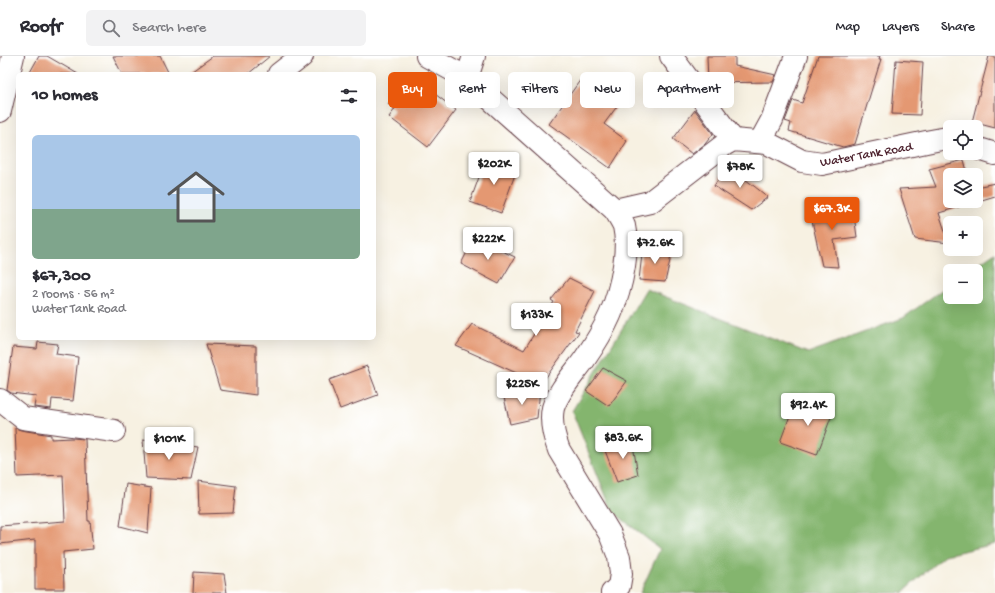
<!DOCTYPE html>
<html lang="en">
<head>
<meta charset="utf-8">
<style>
	:root { --surface:#fff; --page:#f2f2f3; --text:#2b2b33; --muted:#7c7c81; --line:#e1e1e2; --accent:#ea580c }
	body { margin:0; font-family:"Gochi Hand",sans-serif; background:var(--page); color:var(--text); height:100vh; display:flex; flex-direction:column; font-size:15px; white-space:nowrap }
	* { box-sizing:border-box; margin:0 }
	p { font-size:13px; color:var(--muted) }
	.icon { flex:none; width:22px; height:22px; fill:none; stroke:currentColor; stroke-width:2; stroke-linecap:round; stroke-linejoin:round }
	.map { position:relative; flex:1; overflow:hidden }
	.panel { position:absolute; left:16px; top:16px; width:360px; height:268px; display:flex; flex-direction:column; background:var(--surface); border-radius:6px; box-shadow:0 4px 16px #0002 }
	.panel>* { flex:none }
	.hud { position:absolute; left:388px; top:16px; width:380px; height:36px; display:flex; gap:8px }
	.controls { position:absolute; left:943px; top:64px; display:grid; gap:8px }
	.controls a { display:grid; place-items:center; width:40px; height:40px; border-radius:6px; background:var(--surface); box-shadow:0 4px 16px #0002; font-size:20px }
	.price { position:absolute; translate:-50% -34px; padding:0 9px; border-radius:4px; background:#fff; color:#222; font-size:13px; line-height:26px; filter:drop-shadow(0 1px 2px #0008) }
	.price::after { content:''; position:absolute; left:50%; top:24px; width:12px; height:9px; margin-left:-6px; background:inherit; clip-path:polygon(0 0,100% 0,50% 100%) }
	.price.on { background:var(--accent); color:#fff }
	ul { padding:0; list-style:none }
	li { display:grid; align-content:center; gap:8px; height:212px; padding:0 16px }
	li+li { border-top:1px solid var(--line) }
	li span { display:grid; place-items:center; height:124px; border-radius:6px; color:#555 }
	li>.icon { margin-inline-start:auto }
	span .icon { width:72px; height:72px; fill:#fffc; stroke-width:1 }
	li b { font-size:17px }
	h2 { display:flex; justify-content:space-between; align-items:center; height:48px; padding:0 16px; font-size:17px }
	.pill { padding:0 14px; border-radius:6px; background:var(--surface); box-shadow:0 4px 16px #0002; font-size:14px; line-height:36px }
	.pill.on { background:var(--accent); color:#fff }
	header { display:flex; align-items:center; gap:24px; box-sizing:border-box; height:56px; padding:0 20px; background:var(--surface); border-bottom:1px solid var(--line) }
	header strong { font-size:19px }
	nav { display:flex; gap:22px; margin-inline-start:auto; font-size:14px }
	.search { width:280px; height:36px; background:var(--page); display:flex; align-items:center; gap:10px; box-sizing:border-box; padding:0 14px; border-radius:6px; color:var(--muted); font-size:15px }
	.map>svg:first-child { display:block }
</style>
</head>
<body>
<header>
<strong>Roofr</strong>
<div class="search"><svg class="icon" aria-label="search" viewBox="0 0 24 24"><circle cx="10" cy="10" r="6"/><path d="M15 15l6 6"/></svg>Search here</div>
<nav><a>Map</a><a>Layers</a><a>Share</a></nav>
</header>
<div class="map">
<svg width="995" height="537" viewBox="0 0 995 537">
	<rect width="100%" height="100%" fill="#fff"/>
	<filter id="ink" filterUnits="userSpaceOnUse"><feTurbulence type="fractalNoise" baseFrequency=".025" numOctaves="2"/><feDisplacementMap in="SourceGraphic" scale="8" xChannelSelector="R" yChannelSelector="G"/><feConvolveMatrix kernelMatrix="1 2 1 2 8 2 1 2 1" color-interpolation-filters="sRGB"/></filter>
	<filter id="wash" filterUnits="userSpaceOnUse"><feTurbulence type="fractalNoise" baseFrequency=".012" numOctaves="4" result="noise"/><feDisplacementMap in="SourceGraphic" scale="16" xChannelSelector="R" yChannelSelector="G"/><feGaussianBlur stdDeviation="0.9" result="paint"/><feColorMatrix in="noise" values="0 0 0 0 0 0 0 0 0 0 0 0 0 0 0 0 0 1.4 0 .05"/><feComposite in="paint" operator="in"/></filter>
	<g filter="url(#wash)">
		<rect width="100%" height="100%" fill="#f7f1e2"/>
		<polygon fill="#84b56e" stroke="#676a4c" points="995,196 995,488 945,499 905,534 904,537 640,537 660,493 612,455 572,355 646,233 808,297 903,262 950,228 950,241 976,241 976,215 968,215"/>
		<g id="blocks">
			<g fill="#e49872">
				<polygon points="39,0 47,0 78,18 29,18"/>
				<polygon points="113,0 160,0 169,18 122,18"/>
				<polygon points="213,0 270,0 248,18 188,18"/>
				<polygon points="707,0 735,0 735,10 776,19 773,26 708,27"/>
				<polygon points="818,0 880,0 879,3 881,3 855,88 843,91 789,75 791,67 785,65 793,44 802,47"/>
				<polygon points="989,0 995,1 995,72 972,66"/>
				<polygon points="896,4 923,6 920,59 892,58"/>
				<polygon points="410,19 456,54 428,91 389,61 395,53 388,48"/>
				<polygon points="581,23 618,49 604,68 627,85 610,112 549,68"/>
				<polygon points="695,54 713,78 705,88 692,98 673,83"/>
				<polygon points="486,102 517,113 501,157 470,146"/>
				<polygon points="964,104 968,119 950,119 950,145 976,145 976,131 995,127 995,140 939,157 949,187 915,183 899,133 936,131 929,113"/>
				<polygon points="727,109 768,141 751,154 714,130"/>
				<polygon points="809,151 853,152 857,181 834,184 838,211 822,210"/>
				<polygon points="474,182 515,201 499,228 461,208"/>
				<polygon points="643,190 672,196 665,226 639,224"/>
				<polygon points="569,222 595,235 575,275 579,276 541,328 456,290 472,268 524,294 554,246 551,244"/>
				<polygon points="38,286 58,288 56,298 78,301 73,345 52,343 51,353 34,351 36,340 11,337 7,334 13,291 37,293"/>
				<polygon points="206,288 256,290 256,339 220,334"/>
				<polygon points="367,310 378,339 340,353 329,324"/>
				<polygon points="603,312 627,325 609,350 586,335"/>
				<polygon points="540,334 537,362 510,368 503,337"/>
				<polygon points="803,341 834,353 817,399 780,386 791,357 803,361"/>
				<polygon points="15,372 21,374 51,379 51,383 73,382 85,383 88,465 90,465 93,493 63,496 64,533 35,533 35,484 0,488 0,470 65,465 63,419 17,421"/>
				<polygon points="632,383 638,419 617,426 604,392"/>
				<polygon points="143,384 198,391 191,424 146,422"/>
				<polygon points="198,425 236,430 233,457 199,458"/>
				<polygon points="126,428 151,432 148,477 120,470"/>
				<polygon points="194,516 224,518 227,537 193,537"/>
			</g>
		</g>
	</g>
	<g filter="url(#ink)">
		<use href="#blocks" fill-opacity="0" stroke="#643e46" stroke-width="1"/>
		<g fill="none" stroke-linecap="round" stroke-linejoin="round">
			<defs>
				<g id="minor">
					<polyline points="671,0 733,84"/>
					<polyline points="279,18 302,0"/>
					<polyline points="467,22 474,0"/>
					<polyline points="0,55 13,0"/>
					<polyline points="760,86 772,64 796,0"/>
					<polyline points="976,92 995,98"/>
					<polyline points="615,154 650,146 724,89 733,84 767,87 802,105 822,108 931,85 947,82 950,83"/>
					<polyline points="0,344 23,362 114,375"/>
				</g>
				<path id="major" d="M427 0 467 22 615 154C618 159 622 165 624 170 627 183 626 197 624 210 618 248 606 272 584 304 574 318 558 335 553 352 550 366 554 381 559 394L610 478 619 501 621 518 619 530 612 537"/>
			</defs>
			<use href="#minor" stroke="#643e46" stroke-width="24"/>
			<use href="#major" stroke="#643e46" stroke-width="24"/>
			<use href="#minor" stroke="#fff" stroke-width="22"/>
			<use href="#major" stroke="#fff" stroke-width="22"/>
		</g>
	</g>
	<g text-anchor="middle" stroke-width="3.5" stroke-linejoin="round" paint-order="stroke">
		<g font-size="13" fill="#4a1f2b" stroke="#fff">
			<text transform="translate(866 97) rotate(-10)" y="5">Water Tank Road</text>
		</g>
	</g>
</svg>
<div class="controls">
<a><svg class="icon" aria-label="locate" viewBox="0 0 24 24"><circle cx="12" cy="12" r="6"/><path d="M12 2v4M12 18v4M2 12h4M18 12h4"/></svg></a>
<a><svg class="icon" aria-label="layers" viewBox="0 0 24 24"><path d="M12 4l9 5-9 5-9-5zM3 14l9 5 9-5"/></svg></a>
<a>+</a>
<a>−</a>
</div>
<b class="price" style="left:494px;top:130px">$202K</b>
<b class="price" style="left:740px;top:133px">$78K</b>
<b class="price on" style="left:832px;top:175px">$67.3K</b>
<b class="price" style="left:488px;top:205px">$222K</b>
<b class="price" style="left:655px;top:209px">$72.6K</b>
<b class="price" style="left:536px;top:281px">$133K</b>
<b class="price" style="left:522px;top:350px">$225K</b>
<b class="price" style="left:808px;top:371px">$92.4K</b>
<b class="price" style="left:623px;top:404px">$83.6K</b>
<b class="price" style="left:169px;top:405px">$101K</b>
<div class="hud">
<a class="pill on">Buy</a>
<a class="pill">Rent</a>
<a class="pill">Filters</a>
<a class="pill">New</a>
<a class="pill">Apartment</a>
</div>
<section class="panel">
<h2>10 homes<svg class="icon" aria-label="filters" viewBox="0 0 24 24"><path d="M4 7h16M4 17h16"/><circle cx="9" cy="7" r="2"/><circle cx="15" cy="17" r="2"/></svg></h2>
<ul>
<li><span style="background:linear-gradient(#a9c7e8 60%,#7fa58c 0)"><svg class="icon" aria-label="home" viewBox="0 0 24 24"><path d="M3 11l9-7 9 7M6 9v11h12V9"/></svg></span><div><b>$67,300</b><p>2 rooms · 56 m²</p><p>Water Tank Road</p></div></li>
</ul>
</section>
</div>
</body>
</html>
